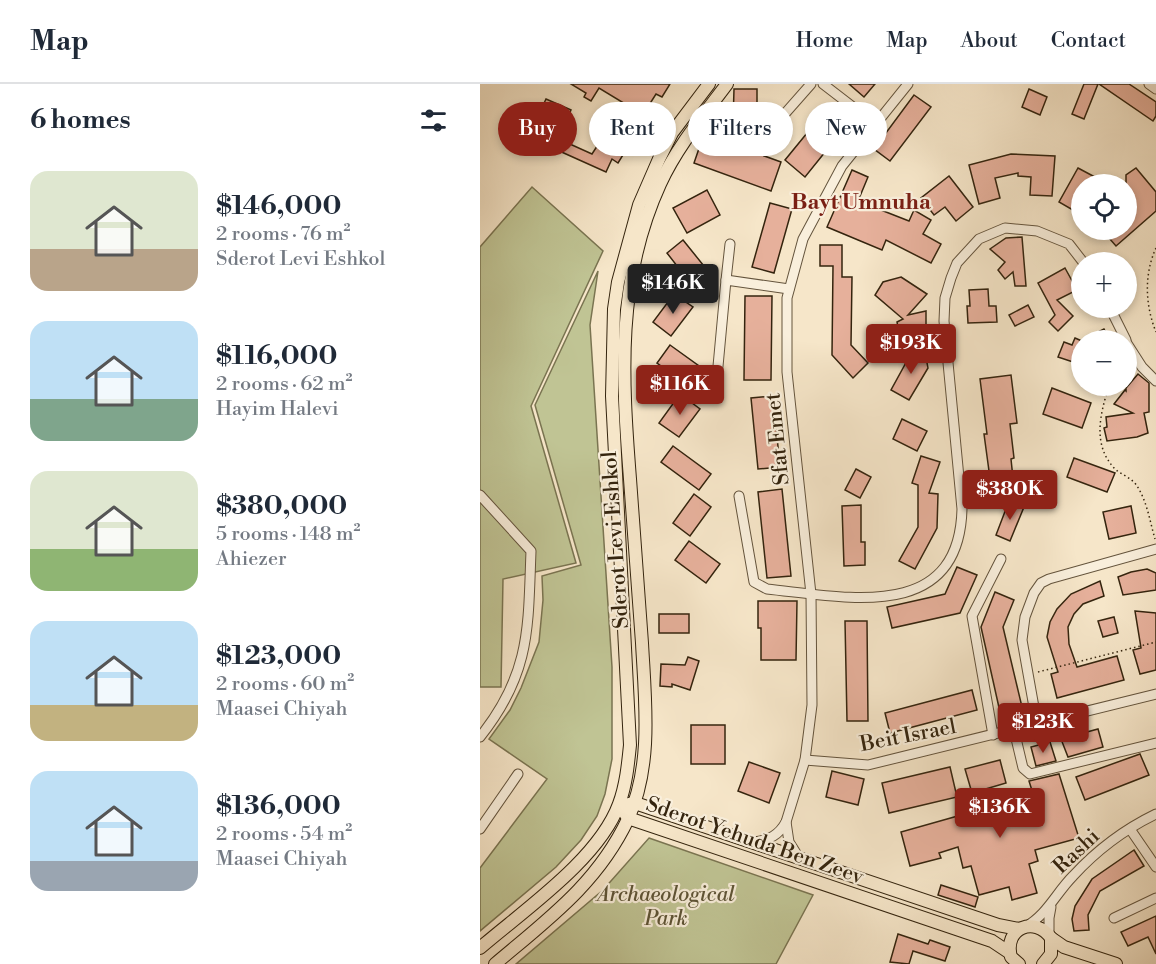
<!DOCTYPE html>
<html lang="en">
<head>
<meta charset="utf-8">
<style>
	:root { --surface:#fff; --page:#f2f2f3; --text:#1f2937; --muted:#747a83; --line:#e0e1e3; --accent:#8f2418 }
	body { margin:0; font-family:"Libre Bodoni",serif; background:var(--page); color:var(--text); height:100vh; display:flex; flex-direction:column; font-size:22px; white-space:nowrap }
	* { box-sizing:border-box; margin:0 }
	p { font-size:20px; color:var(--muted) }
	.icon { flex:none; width:33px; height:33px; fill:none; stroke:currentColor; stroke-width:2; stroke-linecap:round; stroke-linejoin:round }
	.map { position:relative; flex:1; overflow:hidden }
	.details { display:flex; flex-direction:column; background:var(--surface); width:480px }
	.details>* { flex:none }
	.top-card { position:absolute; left:18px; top:18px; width:567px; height:54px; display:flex; gap:12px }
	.fabs { position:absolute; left:591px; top:90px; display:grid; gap:12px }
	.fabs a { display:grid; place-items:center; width:66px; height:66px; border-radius:50%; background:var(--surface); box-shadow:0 3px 9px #0003; font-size:30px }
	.price { position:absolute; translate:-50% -51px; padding:0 14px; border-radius:6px; background:var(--accent); color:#fff; font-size:20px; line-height:39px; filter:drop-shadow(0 2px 3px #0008) }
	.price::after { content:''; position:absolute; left:50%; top:36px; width:18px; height:14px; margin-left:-9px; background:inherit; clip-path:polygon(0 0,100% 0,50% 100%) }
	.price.selected { background:#222; color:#fff }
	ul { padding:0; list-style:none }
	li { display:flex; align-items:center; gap:18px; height:150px; padding:0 30px }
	li span { display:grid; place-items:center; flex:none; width:168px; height:120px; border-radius:18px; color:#555 }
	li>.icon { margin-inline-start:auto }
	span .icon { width:72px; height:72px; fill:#fffc; stroke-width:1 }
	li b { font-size:26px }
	h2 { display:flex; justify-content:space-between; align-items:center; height:72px; padding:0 30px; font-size:26px }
	.tag { padding:0 21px; border-radius:27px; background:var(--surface); box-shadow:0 3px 9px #0003; font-size:21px; line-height:54px }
	.tag.selected { background:var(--accent); color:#fff }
	header { display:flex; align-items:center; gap:36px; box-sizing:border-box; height:84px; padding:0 30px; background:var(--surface); border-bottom:2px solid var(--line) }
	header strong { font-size:28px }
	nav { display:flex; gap:33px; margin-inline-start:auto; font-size:21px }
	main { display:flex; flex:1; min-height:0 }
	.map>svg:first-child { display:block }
</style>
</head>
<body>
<header>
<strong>Map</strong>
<nav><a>Home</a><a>Map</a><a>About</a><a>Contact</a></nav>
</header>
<main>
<section class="details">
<h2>6 homes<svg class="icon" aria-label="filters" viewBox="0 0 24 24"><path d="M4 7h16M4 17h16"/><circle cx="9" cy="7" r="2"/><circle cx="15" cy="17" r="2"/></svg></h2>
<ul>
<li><span style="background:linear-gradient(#dfe7d0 65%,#b9a48a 0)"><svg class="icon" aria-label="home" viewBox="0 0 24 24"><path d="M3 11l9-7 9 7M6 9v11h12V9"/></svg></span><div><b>$146,000</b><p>2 rooms · 76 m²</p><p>Sderot Levi Eshkol</p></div></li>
<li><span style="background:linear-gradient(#bfe0f5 65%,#7fa58c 0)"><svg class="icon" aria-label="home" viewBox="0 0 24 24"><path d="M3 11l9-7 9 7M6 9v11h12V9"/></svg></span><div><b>$116,000</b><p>2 rooms · 62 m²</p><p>Hayim Halevi</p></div></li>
<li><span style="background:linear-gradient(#dfe7d0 65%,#8fb573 0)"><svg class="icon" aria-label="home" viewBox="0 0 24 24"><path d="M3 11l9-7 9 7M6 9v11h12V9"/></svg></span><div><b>$380,000</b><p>5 rooms · 148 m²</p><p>Ahiezer</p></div></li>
<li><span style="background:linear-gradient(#bfe0f5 70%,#c2b280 0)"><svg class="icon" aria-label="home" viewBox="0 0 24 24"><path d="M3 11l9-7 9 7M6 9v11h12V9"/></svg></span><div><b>$123,000</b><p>2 rooms · 60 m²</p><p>Maasei Chiyah</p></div></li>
<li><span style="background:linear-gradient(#bfe0f5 75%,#9aa5b1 0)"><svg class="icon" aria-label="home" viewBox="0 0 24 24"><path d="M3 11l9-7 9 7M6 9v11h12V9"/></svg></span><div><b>$136,000</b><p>2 rooms · 54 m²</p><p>Maasei Chiyah</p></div></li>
</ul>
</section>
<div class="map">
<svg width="676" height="880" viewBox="0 0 676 880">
	<rect width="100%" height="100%" fill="#f6e6c9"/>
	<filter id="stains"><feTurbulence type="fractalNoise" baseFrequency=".00333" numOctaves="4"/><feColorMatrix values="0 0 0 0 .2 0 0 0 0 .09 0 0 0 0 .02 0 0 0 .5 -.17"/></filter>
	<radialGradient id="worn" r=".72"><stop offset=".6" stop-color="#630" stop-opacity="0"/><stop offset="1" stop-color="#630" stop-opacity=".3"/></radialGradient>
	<g fill="#c0c494" stroke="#7a7451" stroke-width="1.5">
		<polygon points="52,103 123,167 51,322 96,479 23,495 21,603 0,603 0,163"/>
		<polygon points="118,187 110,241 132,583 132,675 125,710 117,732 101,756 76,783 0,847 0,784 67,695 9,655 30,626 41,604 59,558 63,516 62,492 101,481 55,321"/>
		<polygon points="169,754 333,811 296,880 36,880 123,806"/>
	</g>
	<g fill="#e6b09b" stroke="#34240e" stroke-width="1.5">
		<polygon points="91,0 190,0 182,13 176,10 152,48 156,50 138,79 132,75 126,88 66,61 70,51 112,70 134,36 137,38 147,21 119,4 111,17 104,13 106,9"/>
		<polygon points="369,0 395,0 384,13"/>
		<polygon points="604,0 618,0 604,35 592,30"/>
		<polygon points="619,0 649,0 676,18 676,32 673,37"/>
		<polygon points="254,5 277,5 277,40 253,40"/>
		<polygon points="549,5 567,13 560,31 542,23"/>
		<polygon points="434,11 451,23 410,77 394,65"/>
		<polygon points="66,15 91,26 86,38 61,26"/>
		<polygon points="350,21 370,37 325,93 305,76"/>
		<polygon points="224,50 301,78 291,107 214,79"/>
		<polygon points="531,70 575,72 572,112 550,111 551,93 538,92 538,89 515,94 520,114 499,120 489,81"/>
		<polygon points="598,84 628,100 602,100 602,123 598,129 579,118"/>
		<polygon points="656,84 676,108 676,127 636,162 622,146 646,146 646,91"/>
		<polygon points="372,86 388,93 378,117 429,137 434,126 451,136 443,150 461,160 451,179 406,156 402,166 347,143"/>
		<polygon points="469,92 493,123 476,137 465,123 454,131 441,114"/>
		<polygon points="227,106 240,131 207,149 193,124"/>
		<polygon points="290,119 312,125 294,189 272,183"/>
		<polygon points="542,153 546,202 535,202 533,188 525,195 518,186 525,178 510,165 526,154"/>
		<polygon points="203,156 228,187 211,200 187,169"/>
		<polygon points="340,161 362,161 362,193 372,193 371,261 388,279 373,294 352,271 353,182 340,182"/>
		<polygon points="585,184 597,206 577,216 593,232 578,247 569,238 575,231 558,199"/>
		<polygon points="421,193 447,210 428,231 446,227 446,255 443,257 444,262 421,260 417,238 423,235 395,211 403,198"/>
		<polygon points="508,205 509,222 516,222 517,238 488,239 487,222 490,222 489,206"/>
		<polygon points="194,210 213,223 191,252 173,238"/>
		<polygon points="265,212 292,212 291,296 264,296"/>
		<polygon points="548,221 554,233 535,242 529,231"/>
		<polygon points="624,245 628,252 619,256 602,256"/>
		<polygon points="595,254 602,257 602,281 578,273 584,258 592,261"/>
		<polygon points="190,261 226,287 213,305 177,279"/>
		<polygon points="444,263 448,284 429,316 411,306 428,275"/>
		<polygon points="658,290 669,299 669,328 664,329 668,349 657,353 627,357 624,344 627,343 626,333 653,329 634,320 645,306 646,307 646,304"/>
		<polygon points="531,291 537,339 530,340 534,374 531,375 534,404 504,407 501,388 509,387 504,350 507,350 500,295"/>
		<polygon points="572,304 611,319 602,344 563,330"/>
		<polygon points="200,310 220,325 199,353 179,339"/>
		<polygon points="293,312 300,383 278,385 271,314"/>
		<polygon points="422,335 447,347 437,367 413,355"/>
		<polygon points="193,362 231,390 219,406 181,378"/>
		<polygon points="441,372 460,378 449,409 458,410 457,444 435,485 419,477 438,443 438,401 432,399"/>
		<polygon points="594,374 635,389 627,408 587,393"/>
		<polygon points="376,385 391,393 380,414 365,406"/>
		<polygon points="302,405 311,492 287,494 278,408"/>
		<polygon points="214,410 231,423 210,452 193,439"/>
		<polygon points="529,417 544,423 530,457 516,451"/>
		<polygon points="381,421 381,458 385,458 385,481 364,482 362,422"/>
		<polygon points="651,422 656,449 629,455 623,428"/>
		<polygon points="209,457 240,480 226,499 195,476"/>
		<polygon points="477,483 497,491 480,529 412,544 407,523 465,510"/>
		<polygon points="667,485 676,489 676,506 643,511 638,493 651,488"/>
		<polygon points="620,497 624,512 603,520 594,530 588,543 589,560 597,583 637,572 644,596 577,614 571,590 578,588 567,553 570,538 577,525 591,510"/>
		<polygon points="515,508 534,516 523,543 542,623 520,628 501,543"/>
		<polygon points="278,517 317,517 316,576 281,576 281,544 278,544"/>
		<polygon points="655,527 676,529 676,586 660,590 653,566 661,564"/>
		<rect x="179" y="530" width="30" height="19"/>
		<polygon points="634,533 638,549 623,553 618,537"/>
		<polygon points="365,537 387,537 388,637 367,637"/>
		<polygon points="208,573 219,577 210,606 192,600 192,603 180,602 181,580 205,581"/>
		<polygon points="492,606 497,626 410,649 405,629"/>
		<rect x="211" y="641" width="34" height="39"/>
		<polygon points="618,645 623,663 588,673 581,655"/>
		<polygon points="570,658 576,677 556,682 551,663"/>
		<polygon points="660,670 669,691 605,716 596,693"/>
		<polygon points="520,676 526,699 492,709 485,685"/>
		<polygon points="269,678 300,689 289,719 258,707"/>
		<polygon points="470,683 477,713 409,729 402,699"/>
		<polygon points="352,687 384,695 378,721 346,713"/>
		<polygon points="579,690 599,754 555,766 558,777 549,780 557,809 532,816 529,803 499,811 491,782 483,784 478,763 459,769 461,774 430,782 421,748 499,726 501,733 555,716 549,697"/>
		<polygon points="654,766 664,782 620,807 608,831 609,846 594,847 592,835 595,822 612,795"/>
		<polygon points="461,801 498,813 495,823 458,811"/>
		<polygon points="676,832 676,870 668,853 648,862 641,848"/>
		<polygon points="418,850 448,860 450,856 470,863 465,877 433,867 429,880 410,878"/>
	</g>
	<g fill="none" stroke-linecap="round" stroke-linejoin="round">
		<defs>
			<g id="minor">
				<polyline points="343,0 395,40"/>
				<polyline points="669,0 676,5"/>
				<polyline points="286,51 331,0"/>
				<polyline points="246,196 250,160"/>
				<polyline points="630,224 646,256"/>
				<polyline points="646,258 662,283 676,297"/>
				<polyline points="237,293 246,196 309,205"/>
				<path d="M0 411 51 467C48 544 51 589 0 653"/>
				<path d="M259 412 274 498 287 505C365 513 479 540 482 425L464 237 465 214 471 194 477 179 499 155 525 144 557 147 589 160 603 178"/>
				<polyline points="557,640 542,556 545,533 554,509 561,499 569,495 676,465"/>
				<polyline points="534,646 543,684 550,690 676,659"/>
				<polyline points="513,651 492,532 521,475"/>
				<polyline points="325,676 388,681 676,610"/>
				<polyline points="306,738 309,758 319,774"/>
				<polyline points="0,745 38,690"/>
				<polyline points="650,745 676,783"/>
				<path d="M275 758C289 756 299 751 306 738L325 676 332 621 331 510 307 288V214L323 155 362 82 428 0"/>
				<polyline points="634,834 676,814"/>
				<path d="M545 843C567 831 576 809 593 792 616 767 645 745 676 730"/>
				<polyline points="569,851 569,834 571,823"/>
			</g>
			<g id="major">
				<polyline points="149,720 155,719 518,841 539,845"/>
				<polyline points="144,728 148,734 512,857 530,869"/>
				<polyline points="571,854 584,863 636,880"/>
				<path d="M0 864C44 826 119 775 139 720 146 701 148 681 150 661L132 312 134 225 138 198 159 121 179 75 192 49 229 0"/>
				<path d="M15 880C67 836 118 799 148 735 173 681 165 616 162 559 158 504 154 449 150 395 142 293 136 196 180 100 197 63 223 32 247 0"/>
				<path d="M539 880 531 873C523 844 555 831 571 854V870L563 880"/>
			</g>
		</defs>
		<use href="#minor" stroke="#64543d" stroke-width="11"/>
		<use href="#major" stroke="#34240e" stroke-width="14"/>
		<g stroke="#34240e" stroke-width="1.5" stroke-dasharray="1.5 3" stroke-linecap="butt">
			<path d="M676 164C664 190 665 221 676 248"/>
			<path d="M629 302C620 330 612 361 635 385 642 391 652 394 657 402 667 417 670 438 675 455"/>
			<polyline points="558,588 676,558"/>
		</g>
		<use href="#minor" stroke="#f9efdc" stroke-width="9"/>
		<use href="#major" stroke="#f6e6c9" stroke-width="12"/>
	</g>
	<g text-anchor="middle" stroke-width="4.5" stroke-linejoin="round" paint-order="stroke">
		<g font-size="21" fill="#34240e" stroke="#f9efdc">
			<text transform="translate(297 355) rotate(-96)" y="7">Sfat Emet</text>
			<text transform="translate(135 456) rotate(-94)" y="7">Sderot Levi Eshkol</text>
			<text transform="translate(428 651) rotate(-11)" y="7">Beit Israel</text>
			<text transform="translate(275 756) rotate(19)" y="7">Sderot Yehuda Ben Zeev</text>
			<text transform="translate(596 767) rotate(-43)" y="7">Rashi</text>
		</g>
		<g font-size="21" font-style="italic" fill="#5e5436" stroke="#f9efdc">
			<text x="186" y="817">Archaeological<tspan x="186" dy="24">Park</tspan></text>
		</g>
		<g font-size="22" font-weight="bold" fill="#7a1f14" stroke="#f9efdc">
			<text x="381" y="125">Bayt Umnuha</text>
		</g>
	</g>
	<rect width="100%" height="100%" filter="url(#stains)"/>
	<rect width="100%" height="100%" fill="url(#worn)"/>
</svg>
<div class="fabs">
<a><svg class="icon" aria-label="locate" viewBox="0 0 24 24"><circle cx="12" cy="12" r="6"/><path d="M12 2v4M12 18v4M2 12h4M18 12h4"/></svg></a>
<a>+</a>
<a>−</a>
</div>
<b class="price selected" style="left:193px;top:231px">$146K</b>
<b class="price" style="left:431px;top:291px">$193K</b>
<b class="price" style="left:200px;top:332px">$116K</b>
<b class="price" style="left:530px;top:437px">$380K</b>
<b class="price" style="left:563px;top:670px">$123K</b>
<b class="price" style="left:520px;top:755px">$136K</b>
<div class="top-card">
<a class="tag selected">Buy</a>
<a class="tag">Rent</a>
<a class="tag">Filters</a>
<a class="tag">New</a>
</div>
</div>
</main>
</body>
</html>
